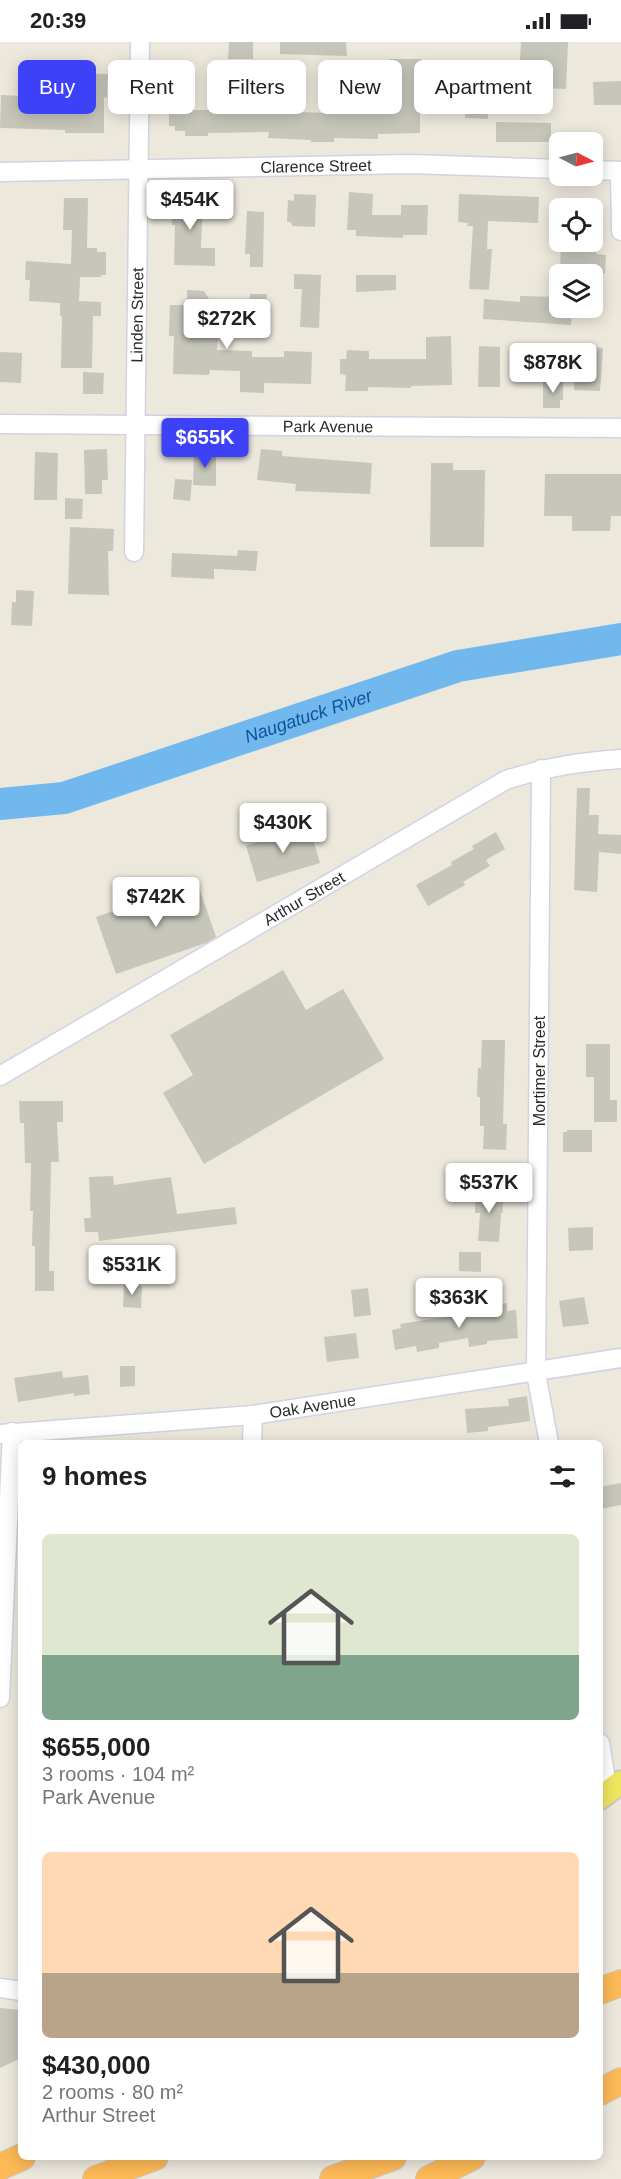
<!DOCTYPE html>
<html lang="en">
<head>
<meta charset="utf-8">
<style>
	:root { --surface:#fff; --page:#f2f2f2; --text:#202124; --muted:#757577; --accent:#3d42f9 }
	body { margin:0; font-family:Helvetica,sans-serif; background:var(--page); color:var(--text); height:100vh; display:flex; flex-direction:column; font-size:22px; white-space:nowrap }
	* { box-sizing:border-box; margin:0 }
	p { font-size:20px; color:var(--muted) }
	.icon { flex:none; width:33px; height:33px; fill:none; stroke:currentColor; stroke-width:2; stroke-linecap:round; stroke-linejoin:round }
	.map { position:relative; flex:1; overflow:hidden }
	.side { position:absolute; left:18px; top:1398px; width:585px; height:720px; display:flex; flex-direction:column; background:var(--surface); border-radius:9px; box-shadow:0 3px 15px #0003 }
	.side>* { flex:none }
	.top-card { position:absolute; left:18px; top:18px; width:585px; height:54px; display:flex; gap:12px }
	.needle { width:39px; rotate:96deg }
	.buttons { position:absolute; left:549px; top:90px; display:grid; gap:12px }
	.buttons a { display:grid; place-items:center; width:54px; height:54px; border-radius:9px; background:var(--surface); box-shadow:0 3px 15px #0003; font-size:30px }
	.price { position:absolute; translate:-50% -51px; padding:0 14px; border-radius:6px; background:#fff; color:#222; font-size:20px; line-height:39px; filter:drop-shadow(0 2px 3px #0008) }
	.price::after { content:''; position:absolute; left:50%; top:36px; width:18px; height:14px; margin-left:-9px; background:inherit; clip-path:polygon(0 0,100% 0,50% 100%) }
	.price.current { background:var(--accent); color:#fff }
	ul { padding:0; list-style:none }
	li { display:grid; align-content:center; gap:12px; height:318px; padding:0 24px }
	li span { display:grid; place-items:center; height:186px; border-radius:9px; color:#555 }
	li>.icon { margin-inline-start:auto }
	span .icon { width:108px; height:108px; fill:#fffc; stroke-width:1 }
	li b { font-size:26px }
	h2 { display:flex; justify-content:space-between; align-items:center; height:72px; padding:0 24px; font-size:26px }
	.tag { padding:0 21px; border-radius:9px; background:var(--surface); box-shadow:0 3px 15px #0003; font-size:21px; line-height:54px }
	.tag.current { background:var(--accent); color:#fff }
	.status { display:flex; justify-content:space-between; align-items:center; height:42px; padding:0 30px; background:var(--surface); direction:ltr }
	.status svg { height:16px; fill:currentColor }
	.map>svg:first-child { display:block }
</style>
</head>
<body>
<div class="status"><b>20:39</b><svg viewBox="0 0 49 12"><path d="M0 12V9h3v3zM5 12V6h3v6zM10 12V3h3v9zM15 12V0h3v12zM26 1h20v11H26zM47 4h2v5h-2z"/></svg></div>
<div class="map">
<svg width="621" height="2137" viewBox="0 0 621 2137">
	<rect width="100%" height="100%" fill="#ece8dc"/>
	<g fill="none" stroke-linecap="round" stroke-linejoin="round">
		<path stroke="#70b8ee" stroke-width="32" id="s1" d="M0 762 64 756 458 624 621 597"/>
	</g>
	<g fill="#c7c6bb">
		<polygon points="229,0 253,0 253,17 228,17"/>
		<polygon points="280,0 346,0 347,14 280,12"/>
		<polygon points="521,0 568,0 566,47 543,46 545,21 520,20"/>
		<polygon points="389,17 422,17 422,35 420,35 420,91 378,92 378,97 334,96 334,100 311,100 311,98 268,96 269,90 208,91 208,94 185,94 185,89 175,89 175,84 169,84 169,71 176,70 176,68 253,68 325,71 327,41 349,43 349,53 389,54"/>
		<polygon points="66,31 108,32 107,56 104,55 104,91 65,91 65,88 0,86 1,53 21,54 21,59 65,62"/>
		<polygon points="621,39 621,63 594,63 593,40"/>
		<polygon points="466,58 489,59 488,77 465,76"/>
		<polygon points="496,80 551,81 551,100 496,100"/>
		<polygon points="173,150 203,151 201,206 215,206 215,224 174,223 175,183 172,183"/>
		<polygon points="349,150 373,152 372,173 401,173 401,163 428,163 427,193 403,193 403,196 356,194 356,188 347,188"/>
		<polygon points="294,152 316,153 315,185 292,184 291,180 287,180 288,158 294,159"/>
		<polygon points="459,152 539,155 538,181 488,179 487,207 492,207 489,248 469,247 473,184 467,184 468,181 458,180"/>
		<polygon points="64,156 88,156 87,206 97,206 97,210 106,210 106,233 101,233 101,235 80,235 79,259 101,260 101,274 93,274 92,326 61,326 62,274 60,274 60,261 29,259 30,238 25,238 26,219 71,222 72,188 63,188"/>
		<polygon points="247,169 264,170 263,225 250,225 250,212 245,212"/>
		<polygon points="561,200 597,200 596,212 606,213 605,232 560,232"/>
		<polygon points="294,232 321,233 319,286 300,285 302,247 294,247"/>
		<polygon points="356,233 396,233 396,248 356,250"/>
		<polygon points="187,248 204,249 219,272 217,308 252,309 252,315 284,315 284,309 312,310 311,342 264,341 264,351 240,350 240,329 210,328 209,333 173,332 174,294 169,294 170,263 187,263"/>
		<polygon points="250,252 267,252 266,283 249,282"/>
		<polygon points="520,254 560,255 560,266 572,266 571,283 483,277 484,257 520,260"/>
		<polygon points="451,294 452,343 411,344 411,346 368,345 368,349 345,349 346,333 340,332 340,317 346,317 347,308 369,309 369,317 426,317 426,295"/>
		<polygon points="479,304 500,305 500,345 478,345"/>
		<polygon points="588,305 603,306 600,349 574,348 576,306"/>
		<polygon points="0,310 22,311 21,341 0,340"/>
		<polygon points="83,330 104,331 103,352 83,352"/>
		<polygon points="543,339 563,339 563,358 560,358 560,366 543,366"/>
		<polygon points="107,407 108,438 102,438 102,452 85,452 84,408"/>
		<polygon points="261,407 282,409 282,414 372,421 370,452 295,449 296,442 257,438"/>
		<polygon points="194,409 216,410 216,444 193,443"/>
		<polygon points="35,410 58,411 57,458 34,458"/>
		<polygon points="431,421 453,421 453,428 485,428 484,505 430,505"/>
		<polygon points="545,432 621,432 621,474 611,474 610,489 572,489 572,474 544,474"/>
		<polygon points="175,437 192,438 190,459 173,457"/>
		<polygon points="65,456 83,457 82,477 65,477"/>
		<polygon points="70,485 114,487 113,509 108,509 109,553 68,552"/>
		<polygon points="238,508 258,509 256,529 214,527 214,537 171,535 172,511 237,514"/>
		<polygon points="16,548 34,549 32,584 11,583 12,560 16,560"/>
		<polygon points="577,746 590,746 589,773 599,773 598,792 621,793 621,812 599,810 597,850 574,848"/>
		<polygon points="309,784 320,821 257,840 246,804"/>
		<polygon points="496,790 505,807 486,818 490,824 463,840 465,843 428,864 416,843 452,823 451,820 474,807 472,804"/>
		<polygon points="197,840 216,895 206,901 116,932 96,875"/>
		<polygon points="283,928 306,968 343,947 384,1017 204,1122 163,1051 193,1033 170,993"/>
		<polygon points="482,998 505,998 503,1082 507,1082 506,1108 483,1107 484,1084 480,1084 480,1055 477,1055 478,1026 481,1026"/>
		<polygon points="586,1002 610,1002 610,1058 617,1058 617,1080 594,1080 594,1035 586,1035"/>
		<polygon points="19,1059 63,1059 63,1080 57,1080 59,1120 51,1120 49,1229 54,1229 54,1249 35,1249 35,1204 32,1204 33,1169 30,1169 31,1121 25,1121 24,1081 20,1081"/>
		<polygon points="567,1088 592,1088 592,1110 563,1110 563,1090 567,1090"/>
		<polygon points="113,1134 114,1143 171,1135 177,1172 235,1165 237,1182 99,1199 98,1190 85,1190 84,1176 91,1176 89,1135"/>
		<polygon points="482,1146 502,1146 503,1171 501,1171 499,1200 478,1199 480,1171 475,1171 475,1152 482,1152"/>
		<polygon points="593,1185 593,1208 569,1209 568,1186"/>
		<polygon points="459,1210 481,1210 481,1230 459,1229"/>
		<polygon points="124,1243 142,1244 141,1266 123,1265"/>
		<polygon points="368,1246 371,1273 354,1275 351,1248"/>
		<polygon points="584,1255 589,1282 563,1285 559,1259"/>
		<polygon points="507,1261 507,1269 516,1268 518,1296 487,1299 487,1302 469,1305 468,1296 439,1301 439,1306 417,1310 416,1304 395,1308 392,1288 401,1286 400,1282 465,1272 465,1266"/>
		<polygon points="356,1291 359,1316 327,1320 324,1295"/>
		<polygon points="120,1324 135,1324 135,1344 120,1345"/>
		<polygon points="62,1329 63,1336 88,1333 90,1352 74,1354 74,1351 18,1360 14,1336"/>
		<polygon points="527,1354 530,1379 488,1385 488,1389 467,1391 465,1367 509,1364 508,1357"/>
		<polygon points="621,1441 621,1463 600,1467 600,1445"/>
		<polygon points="0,1966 21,1968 21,2016 0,2026"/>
	</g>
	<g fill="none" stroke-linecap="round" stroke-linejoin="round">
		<defs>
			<g id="minor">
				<polyline points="592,128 621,129"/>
				<polyline points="620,129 621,189"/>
				<path id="s2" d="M0 130 409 122 560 127"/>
				<path id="s3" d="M0 382 621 386"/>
				<path id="s4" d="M134 510 140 0"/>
				<polyline points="541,727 536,1331 549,1401"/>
				<path id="s5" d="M0 1034 506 738C547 725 579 720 621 717"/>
				<path id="s6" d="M0 1392 253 1373 621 1316"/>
				<polyline points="252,1401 253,1373"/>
				<polyline points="0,1656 12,1390"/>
				<polyline points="600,1701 608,1750"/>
				<polyline points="0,1946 21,1949"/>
			</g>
			<polyline id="major" points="600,1756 621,1740"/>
			<g id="highway">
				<polyline points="600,1949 621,1941"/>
				<polyline points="600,2050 621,2039"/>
				<polyline points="0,2125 22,2115"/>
				<polyline points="96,2137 155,2115"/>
				<polyline points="333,2137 393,2115"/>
				<polyline points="429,2137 472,2115"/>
			</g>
		</defs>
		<use href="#minor" stroke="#d2d2e3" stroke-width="21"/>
		<use href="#major" stroke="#c8c8c8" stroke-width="26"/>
		<use href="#highway" stroke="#c8c8c8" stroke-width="28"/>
		<use href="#minor" stroke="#fff" stroke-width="18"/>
		<use href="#major" stroke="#f0e55e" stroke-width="22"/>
		<use href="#highway" stroke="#fdb956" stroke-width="26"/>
	</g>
	<g text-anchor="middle" stroke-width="4.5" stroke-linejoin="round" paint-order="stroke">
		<g font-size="16" fill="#2a2a2a" stroke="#fff">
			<text dy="6" stroke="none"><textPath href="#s2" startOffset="316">Clarence Street</textPath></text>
			<text dy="6" stroke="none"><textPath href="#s4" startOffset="237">Linden Street</textPath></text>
			<text dy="6" stroke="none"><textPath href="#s3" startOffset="328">Park Avenue</textPath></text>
			<text dy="6" stroke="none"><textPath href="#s5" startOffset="352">Arthur Street</textPath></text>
			<text transform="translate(539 1029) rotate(-90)" y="6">Mortimer Street</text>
			<text dy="6" stroke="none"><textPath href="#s6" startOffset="314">Oak Avenue</textPath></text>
		</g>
		<g font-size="18" font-style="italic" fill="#0e549b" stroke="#fff">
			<text dy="6" stroke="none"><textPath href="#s1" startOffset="322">Naugatuck River</textPath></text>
		</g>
	</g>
</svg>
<div class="buttons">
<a><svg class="needle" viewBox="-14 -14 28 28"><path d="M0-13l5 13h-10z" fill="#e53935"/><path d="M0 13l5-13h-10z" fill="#757577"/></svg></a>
<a><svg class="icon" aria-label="locate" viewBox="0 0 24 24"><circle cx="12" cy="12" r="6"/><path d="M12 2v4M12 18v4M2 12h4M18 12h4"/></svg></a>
<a><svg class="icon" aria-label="layers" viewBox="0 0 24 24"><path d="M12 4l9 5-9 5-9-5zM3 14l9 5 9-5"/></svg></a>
</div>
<b class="price" style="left:190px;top:189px">$454K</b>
<b class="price" style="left:227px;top:308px">$272K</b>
<b class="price" style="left:553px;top:352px">$878K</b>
<b class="price current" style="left:205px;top:427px">$655K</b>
<b class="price" style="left:283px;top:812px">$430K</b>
<b class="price" style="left:156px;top:886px">$742K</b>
<b class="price" style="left:489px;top:1172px">$537K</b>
<b class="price" style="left:132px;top:1254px">$531K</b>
<b class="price" style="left:459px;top:1287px">$363K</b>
<div class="top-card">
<a class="tag current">Buy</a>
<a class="tag">Rent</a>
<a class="tag">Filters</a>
<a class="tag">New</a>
<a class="tag">Apartment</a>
</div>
<section class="side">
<h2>9 homes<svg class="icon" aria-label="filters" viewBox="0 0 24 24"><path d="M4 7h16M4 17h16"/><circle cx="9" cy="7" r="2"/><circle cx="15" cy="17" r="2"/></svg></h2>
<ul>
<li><span style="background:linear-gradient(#dfe7d0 65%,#7fa58c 0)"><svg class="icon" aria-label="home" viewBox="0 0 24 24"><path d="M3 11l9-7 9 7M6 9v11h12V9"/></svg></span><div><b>$655,000</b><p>3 rooms · 104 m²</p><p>Park Avenue</p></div></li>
<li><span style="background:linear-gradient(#ffd9b3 65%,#b9a48a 0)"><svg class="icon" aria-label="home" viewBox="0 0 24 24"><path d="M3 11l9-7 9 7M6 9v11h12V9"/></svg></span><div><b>$430,000</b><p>2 rooms · 80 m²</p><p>Arthur Street</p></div></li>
</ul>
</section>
</div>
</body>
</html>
